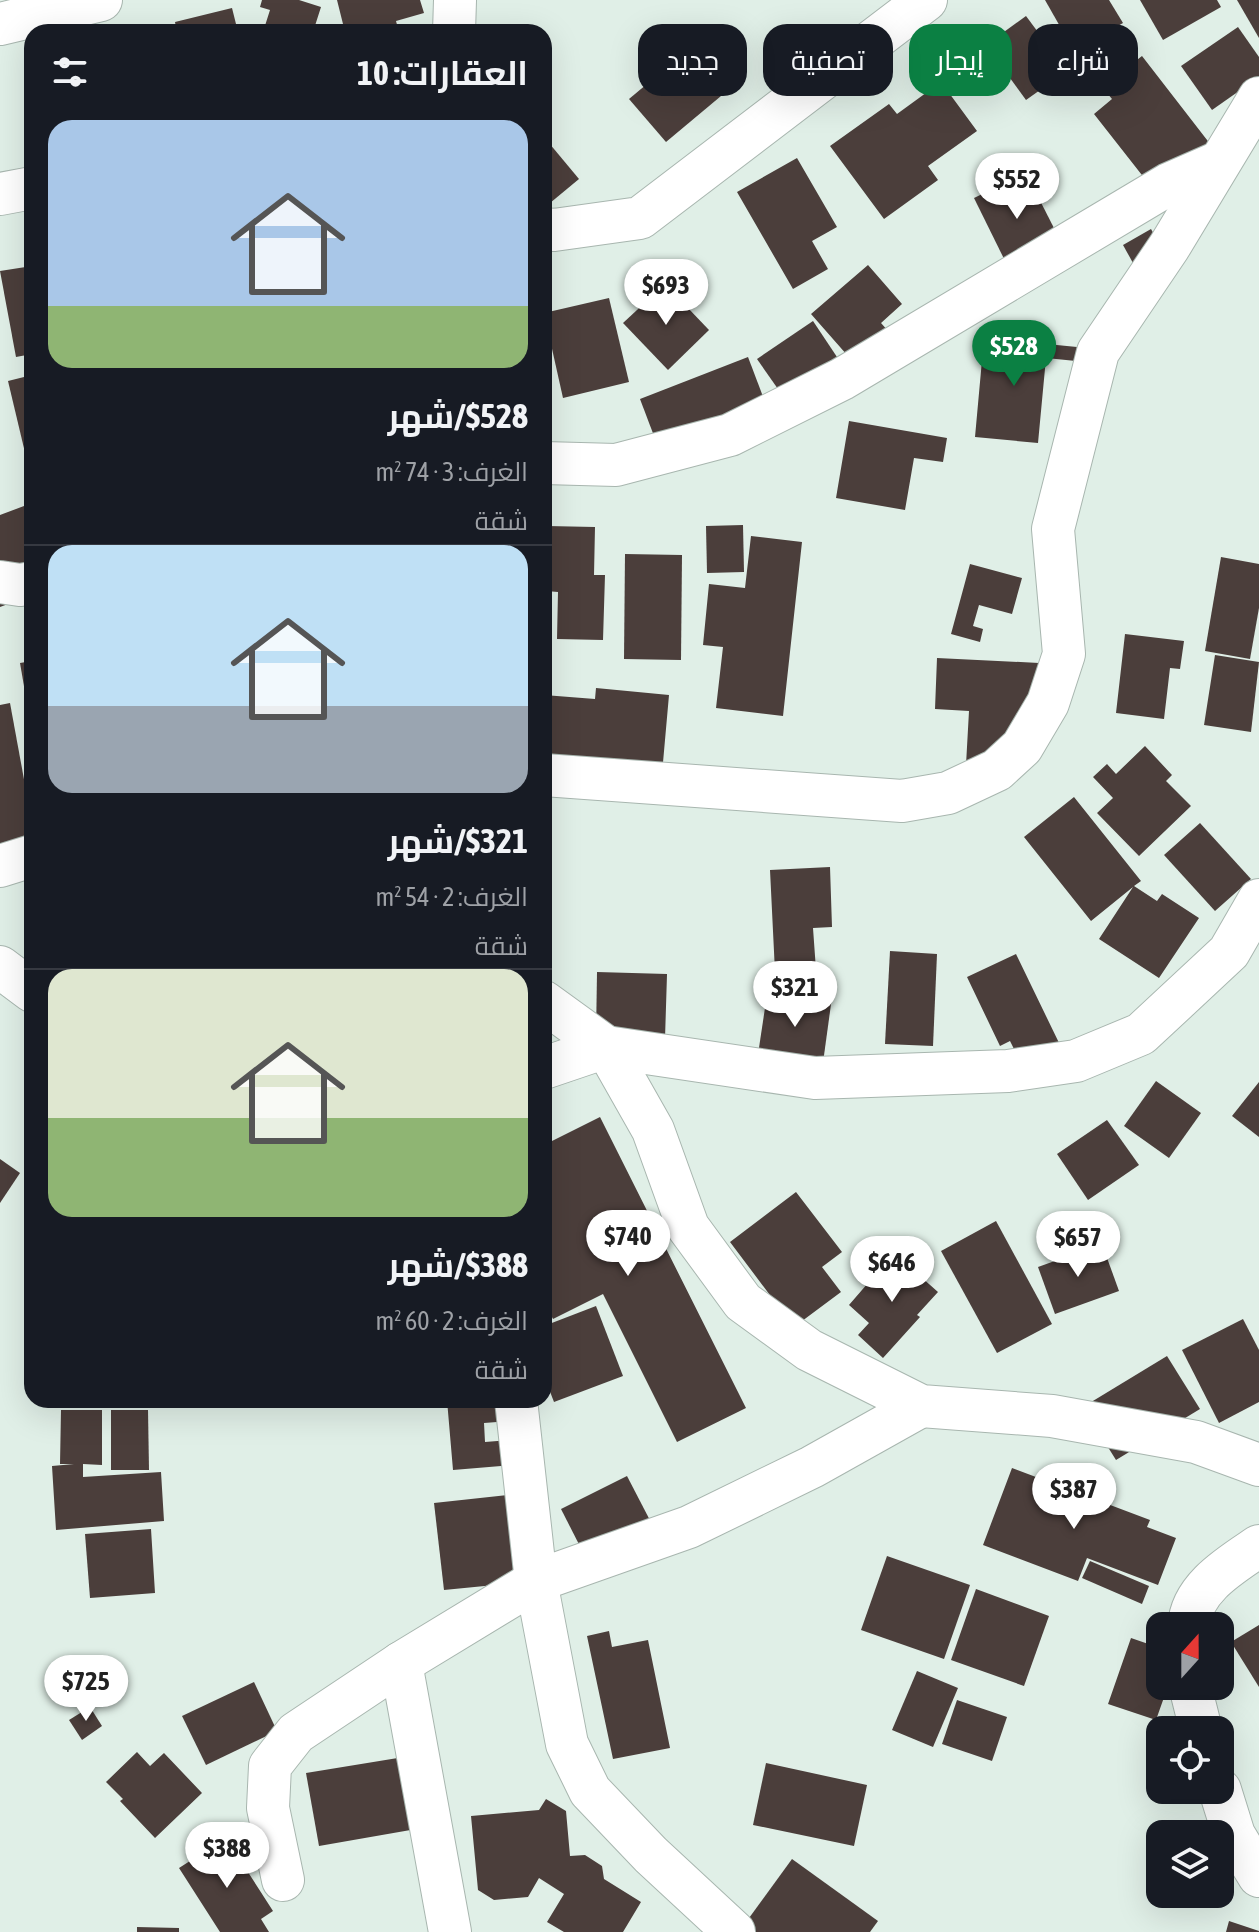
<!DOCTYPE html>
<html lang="ar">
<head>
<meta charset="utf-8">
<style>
	:root { --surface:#171b24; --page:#20242c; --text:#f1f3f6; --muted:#9ea1a6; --line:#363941; --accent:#0b8043 }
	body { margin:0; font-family:"Asap Condensed",Cairo,sans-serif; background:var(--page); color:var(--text); direction:rtl; height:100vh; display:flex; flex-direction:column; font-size:30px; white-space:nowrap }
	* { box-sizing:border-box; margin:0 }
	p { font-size:26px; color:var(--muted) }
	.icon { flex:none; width:44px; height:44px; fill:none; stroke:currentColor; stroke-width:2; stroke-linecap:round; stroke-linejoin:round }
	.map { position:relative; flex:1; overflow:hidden; direction:ltr }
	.side { position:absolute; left:24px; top:24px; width:528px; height:1384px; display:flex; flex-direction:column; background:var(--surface); border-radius:24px; box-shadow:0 8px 32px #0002; direction:rtl }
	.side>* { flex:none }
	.top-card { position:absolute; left:576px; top:24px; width:562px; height:72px; direction:rtl; display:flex; gap:16px }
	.needle { width:52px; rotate:21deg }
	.buttons { position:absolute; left:1146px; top:1612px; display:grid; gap:16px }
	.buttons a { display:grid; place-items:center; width:88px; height:88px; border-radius:16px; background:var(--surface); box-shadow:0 8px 32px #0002; font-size:40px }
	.price { position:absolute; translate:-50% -68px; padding:0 18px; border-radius:28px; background:#fff; color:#222; font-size:26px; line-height:52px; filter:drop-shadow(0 2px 4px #0008) }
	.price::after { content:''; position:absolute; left:50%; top:48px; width:24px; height:18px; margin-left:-12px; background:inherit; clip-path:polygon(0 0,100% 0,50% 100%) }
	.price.active { background:var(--accent); color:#fff }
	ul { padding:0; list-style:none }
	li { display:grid; align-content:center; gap:16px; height:424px; padding:0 24px }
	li+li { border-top:2px solid var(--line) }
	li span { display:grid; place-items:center; height:248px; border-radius:24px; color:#555 }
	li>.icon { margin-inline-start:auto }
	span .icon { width:144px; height:144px; fill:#fffc; stroke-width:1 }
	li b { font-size:34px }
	h2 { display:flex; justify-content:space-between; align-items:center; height:96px; padding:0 24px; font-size:34px }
	.chip { padding:0 28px; border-radius:24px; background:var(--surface); box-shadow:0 8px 32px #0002; font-size:28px; line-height:72px }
	.chip.active { background:var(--accent); color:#fff }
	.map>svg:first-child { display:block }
</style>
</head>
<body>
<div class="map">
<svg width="1259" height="1932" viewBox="0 0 1259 1932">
	<rect width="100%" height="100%" fill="#e0efe7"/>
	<g fill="#4b3e3b">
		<polygon points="262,0 299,0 321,7 313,32 263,32 270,10 260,7"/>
		<polygon points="337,0 420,0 424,13 396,21 399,32 345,32"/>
		<polygon points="1045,0 1109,0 1123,23 1074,51"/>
		<polygon points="1140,0 1217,0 1221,7 1163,40"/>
		<polygon points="1237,0 1259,0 1259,38"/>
		<polygon points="232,8 238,32 177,32 175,22"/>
		<polygon points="1026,16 1067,71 1026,100 986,45"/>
		<polygon points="1238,27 1259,57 1259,77 1212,110 1181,66"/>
		<polygon points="690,48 727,91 666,142 629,99"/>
		<polygon points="1142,56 1214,149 1156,193 1094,114 1112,99 1102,87"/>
		<polygon points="941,82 977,131 928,166 938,180 884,219 830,146 889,104 897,114"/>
		<polygon points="544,137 579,179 544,208"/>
		<polygon points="797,158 837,227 812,241 828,269 793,289 737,192"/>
		<polygon points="1026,173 1058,236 1012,275 974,198"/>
		<polygon points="1151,229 1166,255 1138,272 1123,245"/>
		<polygon points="868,265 902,304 881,323 897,341 862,372 811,314"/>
		<polygon points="32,266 32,354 16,357 0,271"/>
		<polygon points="665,284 709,330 668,370 623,323"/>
		<polygon points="609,298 629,382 563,398 544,313"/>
		<polygon points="813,321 847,372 792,409 757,359"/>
		<polygon points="984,338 1077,347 1076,361 1046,358 1038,443 975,437"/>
		<polygon points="748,357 776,431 668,473 640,399"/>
		<polygon points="32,375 32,460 27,461 8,381"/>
		<polygon points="849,421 947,438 943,462 914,458 905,510 836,498"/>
		<rect x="544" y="424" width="5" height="67"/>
		<polygon points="32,503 32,595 0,607 0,515"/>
		<polygon points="743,525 744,572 707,573 706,526"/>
		<polygon points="547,526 595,527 594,575 605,575 603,640 557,639 558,592 546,591"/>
		<polygon points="751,536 802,542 783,716 716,708 723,647 703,645 709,584 745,588"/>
		<polygon points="625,554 682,555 681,660 624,659"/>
		<polygon points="1221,557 1259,564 1259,608 1250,659 1205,651"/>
		<polygon points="970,564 1022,578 1012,614 979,605 973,626 983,629 980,642 951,634"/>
		<polygon points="1125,634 1184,641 1180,669 1170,668 1164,719 1116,713"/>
		<polygon points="1215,655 1259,662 1251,732 1204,725"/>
		<polygon points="937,658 1039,663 1035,737 965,783 969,711 935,709"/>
		<polygon points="32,661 32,721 30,721 20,663"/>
		<polygon points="596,688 669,695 661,785 544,770 544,695 595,699"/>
		<polygon points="10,703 32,823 32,863 0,869 0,705"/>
		<polygon points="1145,746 1172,775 1166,781 1191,806 1139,856 1097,813 1113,798 1093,777 1107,764 1116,774"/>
		<polygon points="1074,797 1141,881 1134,886 1157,901 1162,894 1199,918 1159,978 1099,939 1133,887 1091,921 1024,837"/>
		<polygon points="1200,823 1251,879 1215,911 1164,855"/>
		<polygon points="830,867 832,927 813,928 816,970 775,972 770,870"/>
		<polygon points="890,951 937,954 933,1046 885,1044"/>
		<polygon points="1016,954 1061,1047 1022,1065 1010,1041 1000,1046 967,977"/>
		<polygon points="597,972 667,974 665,1038 596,1037"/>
		<polygon points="768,988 832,997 822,1070 757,1061"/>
		<polygon points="1156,1081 1201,1113 1169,1158 1124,1126"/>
		<polygon points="1259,1082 1259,1137 1232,1116"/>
		<polygon points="600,1117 746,1408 677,1442 603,1294 553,1319 544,1302 544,1145"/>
		<polygon points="1107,1120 1139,1165 1088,1200 1057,1154"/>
		<polygon points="0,1159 20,1173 0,1203"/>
		<polygon points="796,1192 842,1252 822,1267 841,1292 794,1327 730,1242"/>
		<polygon points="996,1221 1052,1324 997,1353 941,1251"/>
		<polygon points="1102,1244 1119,1291 1055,1314 1038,1267"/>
		<polygon points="894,1253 938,1292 917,1315 920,1317 883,1358 858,1335 869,1323 849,1305"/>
		<polygon points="596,1306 623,1376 554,1402 544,1376 544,1326"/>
		<polygon points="1243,1319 1259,1350 1259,1402 1219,1423 1182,1350"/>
		<polygon points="1167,1356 1200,1409 1116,1460 1083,1407"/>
		<polygon points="60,1400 143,1400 144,1406 60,1408"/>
		<polygon points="447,1400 509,1400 511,1421 484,1423 485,1442 510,1440 512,1465 453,1470"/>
		<polygon points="61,1410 102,1410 102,1465 83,1464 83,1477 161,1472 164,1521 56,1530 52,1466 74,1464 60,1464"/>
		<polygon points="111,1410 148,1410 149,1470 111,1470"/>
		<polygon points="1012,1468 1150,1520 1147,1527 1176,1538 1158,1585 1087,1558 1078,1581 983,1545"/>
		<polygon points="627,1476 655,1530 589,1564 561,1509"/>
		<polygon points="517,1494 526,1582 444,1590 434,1503"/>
		<polygon points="151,1529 155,1593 90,1598 85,1534"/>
		<polygon points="887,1556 970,1585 944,1659 861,1630"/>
		<polygon points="1090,1561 1149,1586 1142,1604 1082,1578"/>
		<polygon points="976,1589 1049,1616 1024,1686 951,1660"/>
		<polygon points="1259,1625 1259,1687 1231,1642"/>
		<polygon points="609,1631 612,1647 648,1640 670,1748 613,1759 587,1636"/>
		<polygon points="1131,1638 1160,1648 1160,1686 1168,1686 1156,1720 1108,1704"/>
		<polygon points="917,1671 958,1688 933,1747 892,1730"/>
		<polygon points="254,1682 277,1731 206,1765 182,1716"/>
		<polygon points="957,1700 1007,1717 992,1761 942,1744"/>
		<polygon points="90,1707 102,1726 82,1740 69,1720"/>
		<polygon points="137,1752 150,1766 164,1753 202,1793 155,1838 120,1801 123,1799 106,1782"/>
		<polygon points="410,1756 422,1828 319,1846 306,1773"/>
		<polygon points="766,1763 867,1785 854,1846 753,1825"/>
		<polygon points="546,1799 566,1811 570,1856 585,1855 602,1866 604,1879 641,1902 623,1932 564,1932 547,1922 564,1894 539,1878 528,1897 494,1900 478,1890 471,1816 539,1810"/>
		<polygon points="226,1838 273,1911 261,1919 269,1932 220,1932 179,1868"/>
		<polygon points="792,1859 878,1921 870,1932 746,1932 741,1929"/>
		<polygon points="1229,1921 1259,1931 1259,1932 1226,1932"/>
		<polygon points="137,1927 179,1928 179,1932 137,1932"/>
	</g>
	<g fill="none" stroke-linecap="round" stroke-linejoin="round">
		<defs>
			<g id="street">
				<polyline points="0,24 101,0"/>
				<polyline points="454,32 455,0"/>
				<polyline points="0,194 32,188"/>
				<polyline points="544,229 554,230 640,218 926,0"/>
				<polyline points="544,463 616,465 730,435 842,379 1169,184 1217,163"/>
				<polyline points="0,582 20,585 32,583"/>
				<polyline points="544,775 902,801 948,793 997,770 1022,747 1048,703 1064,654 1053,529 1098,352 1169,247 1259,98"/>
				<polyline points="0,866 32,856"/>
				<polyline points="0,967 32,991"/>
				<polyline points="544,1002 606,1047 653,1130 688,1227 743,1302 809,1350 921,1406 1052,1416 1196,1442 1259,1465"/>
				<polyline points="544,1068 606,1047 815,1078 1008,1071 1076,1061 1141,1034 1229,952 1259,900"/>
				<polyline points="516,1400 536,1581 567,1744 590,1791 651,1855 734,1932"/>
				<path d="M1189 1626C1191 1588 1231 1565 1259 1546"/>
				<polyline points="401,1663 450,1932"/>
				<polyline points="1190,1686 1201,1730"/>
				<polyline points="1220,1790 1234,1835 1259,1876"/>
				<polyline points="283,1880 268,1808 270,1766 296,1733 401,1663 536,1581 689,1527 812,1467 921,1406"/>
			</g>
		</defs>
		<use href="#street" stroke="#a8b6af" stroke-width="44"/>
		<use href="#street" stroke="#fff" stroke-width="42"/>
	</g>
</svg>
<div class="buttons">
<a><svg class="needle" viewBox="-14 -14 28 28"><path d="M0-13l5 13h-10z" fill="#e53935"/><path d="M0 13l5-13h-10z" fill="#9ea1a6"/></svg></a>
<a><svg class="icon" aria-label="locate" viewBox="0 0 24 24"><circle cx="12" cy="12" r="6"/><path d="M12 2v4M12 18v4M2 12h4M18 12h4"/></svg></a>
<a><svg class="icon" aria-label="layers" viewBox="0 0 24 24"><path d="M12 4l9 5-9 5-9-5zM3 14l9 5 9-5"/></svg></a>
</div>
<b class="price" style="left:1017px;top:221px">$552</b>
<b class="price" style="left:666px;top:327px">$693</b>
<b class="price active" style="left:1014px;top:388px">$528</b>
<b class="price" style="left:795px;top:1029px">$321</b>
<b class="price" style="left:628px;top:1278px">$740</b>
<b class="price" style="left:1078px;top:1279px">$657</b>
<b class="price" style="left:892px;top:1304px">$646</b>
<b class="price" style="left:1074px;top:1531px">$387</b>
<b class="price" style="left:86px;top:1723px">$725</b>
<b class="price" style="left:227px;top:1890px">$388</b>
<div class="top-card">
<a class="chip">شراء</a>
<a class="chip active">إيجار</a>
<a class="chip">تصفية</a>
<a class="chip">جديد</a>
</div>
<section class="side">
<h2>العقارات: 10<svg class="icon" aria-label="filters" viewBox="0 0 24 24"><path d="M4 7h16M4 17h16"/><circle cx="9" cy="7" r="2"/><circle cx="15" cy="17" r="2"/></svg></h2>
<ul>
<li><span style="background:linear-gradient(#a9c7e8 75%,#8fb573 0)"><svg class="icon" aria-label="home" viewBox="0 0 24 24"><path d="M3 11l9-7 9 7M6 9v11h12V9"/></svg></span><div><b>$528/شهر</b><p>الغرف: 3 · 74 m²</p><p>شقة</p></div></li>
<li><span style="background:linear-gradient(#bfe0f5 65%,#9aa5b1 0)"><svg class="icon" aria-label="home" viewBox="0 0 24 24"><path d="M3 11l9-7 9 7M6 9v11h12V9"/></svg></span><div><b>$321/شهر</b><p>الغرف: 2 · 54 m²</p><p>شقة</p></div></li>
<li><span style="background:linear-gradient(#dfe7d0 60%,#8fb573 0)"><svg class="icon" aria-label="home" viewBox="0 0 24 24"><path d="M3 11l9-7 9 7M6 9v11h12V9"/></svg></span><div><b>$388/شهر</b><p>الغرف: 2 · 60 m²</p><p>شقة</p></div></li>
</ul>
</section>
</div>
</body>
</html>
